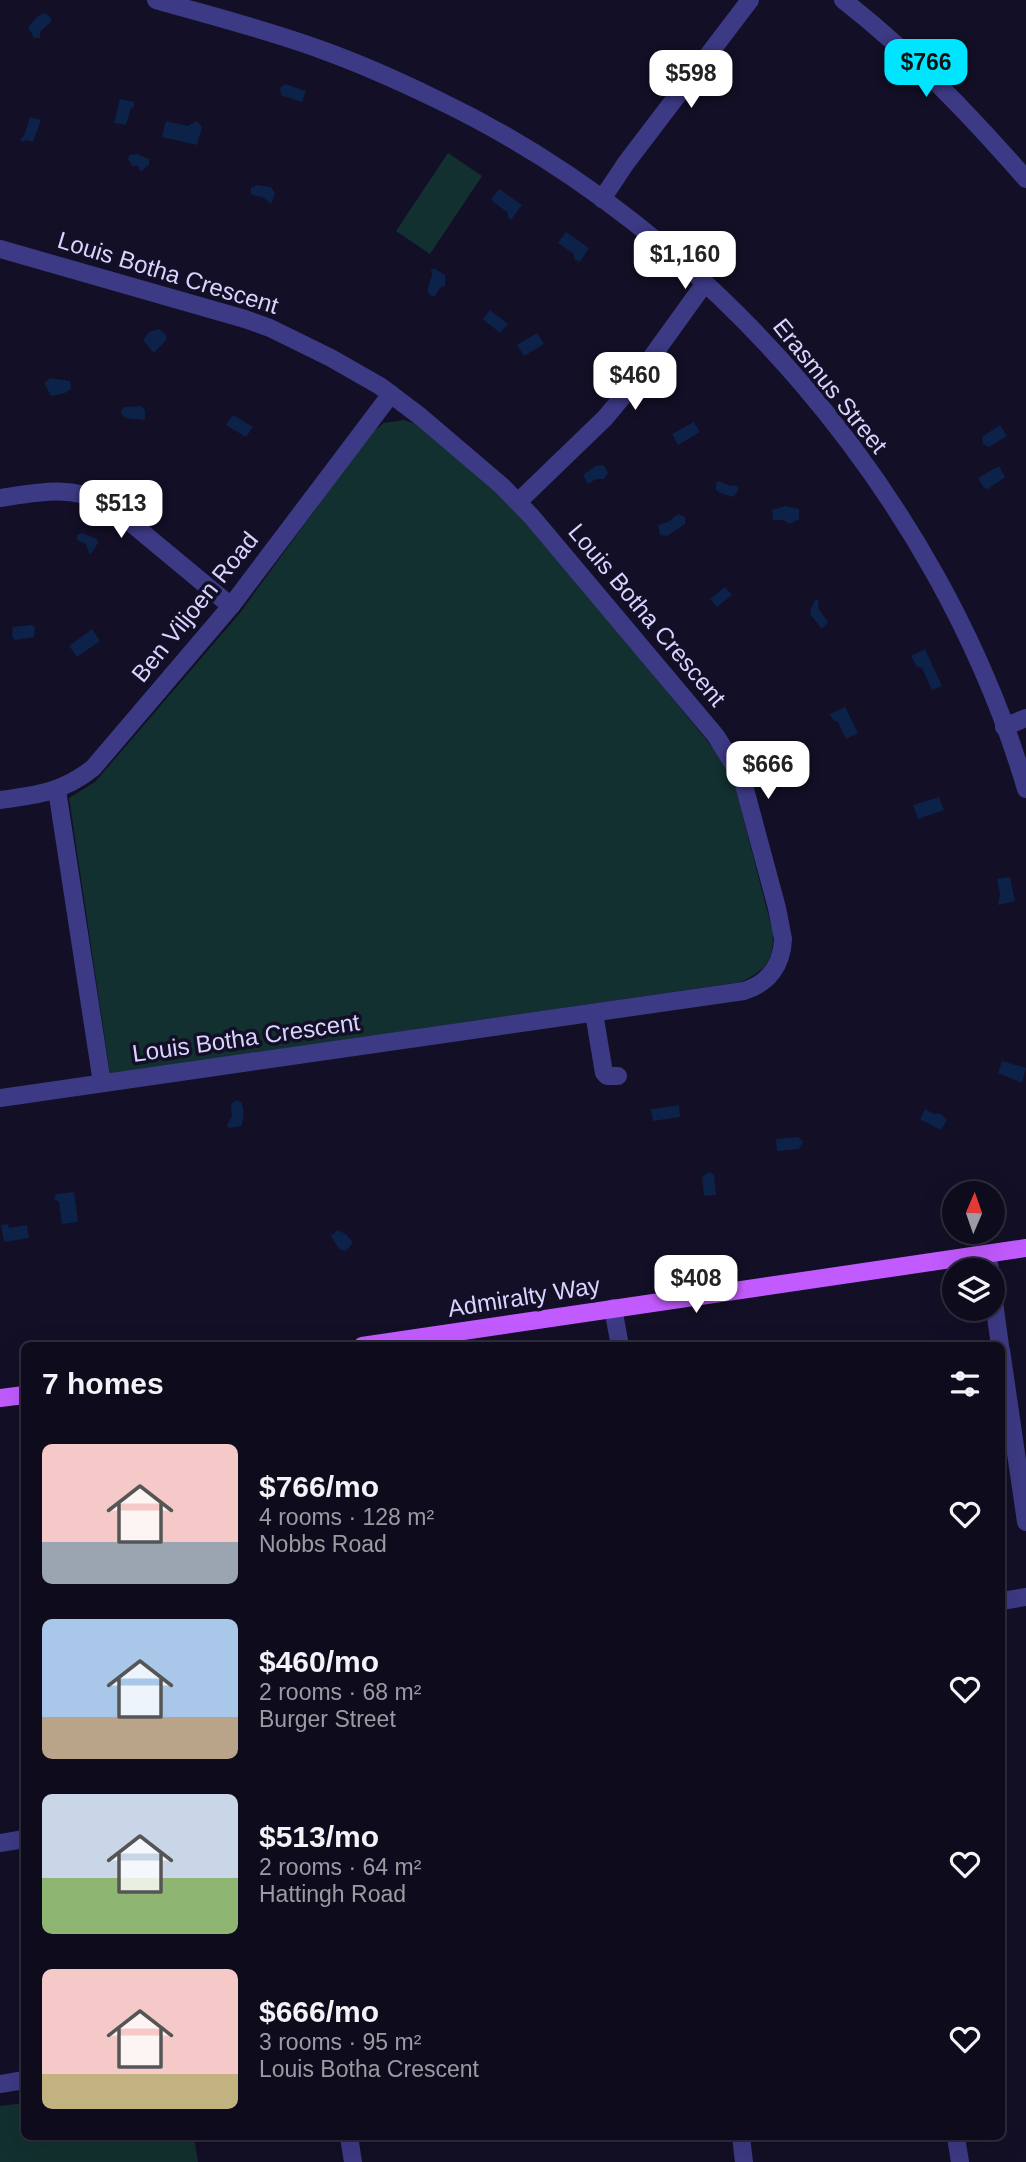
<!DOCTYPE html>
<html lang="en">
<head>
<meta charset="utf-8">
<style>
	:root { --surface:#0e0b1c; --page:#1c1929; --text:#f1f3f6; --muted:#9b9ba3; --line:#2e2b3b; --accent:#00e5ff }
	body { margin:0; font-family:Helvetica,sans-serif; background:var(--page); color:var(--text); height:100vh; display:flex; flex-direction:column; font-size:26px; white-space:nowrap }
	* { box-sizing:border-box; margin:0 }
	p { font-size:23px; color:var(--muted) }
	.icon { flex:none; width:38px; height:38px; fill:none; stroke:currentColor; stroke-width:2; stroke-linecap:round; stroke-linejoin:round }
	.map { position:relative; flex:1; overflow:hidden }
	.sheet { position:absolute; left:21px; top:1342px; width:984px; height:798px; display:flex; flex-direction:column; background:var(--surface); border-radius:10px; box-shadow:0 7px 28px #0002,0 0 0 2px var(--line) }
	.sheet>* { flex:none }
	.needle { width:46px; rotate:2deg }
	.buttons { position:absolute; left:942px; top:1181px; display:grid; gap:14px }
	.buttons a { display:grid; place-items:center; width:63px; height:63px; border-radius:50%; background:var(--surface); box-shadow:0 7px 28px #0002,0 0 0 2px var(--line); font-size:35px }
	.price { position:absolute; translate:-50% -60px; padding:0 16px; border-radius:14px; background:#fff; color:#222; font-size:23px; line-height:46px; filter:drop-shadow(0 2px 4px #0008) }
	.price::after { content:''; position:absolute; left:50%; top:42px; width:21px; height:16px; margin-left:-10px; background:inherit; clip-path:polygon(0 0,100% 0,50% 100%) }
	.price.active { background:var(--accent); color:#111 }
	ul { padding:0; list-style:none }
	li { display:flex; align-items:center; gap:21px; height:175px; padding:0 21px }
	li span { display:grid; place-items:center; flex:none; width:196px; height:140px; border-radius:10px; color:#555 }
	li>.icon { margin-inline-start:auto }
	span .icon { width:84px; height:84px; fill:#fffc; stroke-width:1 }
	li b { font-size:30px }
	h2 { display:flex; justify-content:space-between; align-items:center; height:84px; padding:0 21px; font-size:30px }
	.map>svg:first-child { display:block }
</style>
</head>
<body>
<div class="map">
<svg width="1026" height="2162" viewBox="0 0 1026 2162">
	<rect width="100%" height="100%" fill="#130f26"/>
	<g fill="#12302f">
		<polygon points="448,153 482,176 430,254 396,231"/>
		<path d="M404 420 422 426 512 503 714 749 734 782 773 933C773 962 767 969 741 982L110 1074 69 798 95 782 239 614 371 433 384 423Z"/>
		<polygon points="24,2103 24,2137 194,2137 198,2162 0,2162 0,2106"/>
	</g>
	<g fill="#0c2248">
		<polygon points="45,13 51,18 51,22 40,32 40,38 34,38 28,27 38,16"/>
		<polygon points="285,84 306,91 302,102 281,95 280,88"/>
		<polygon points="120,99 134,102 134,107 131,108 126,125 114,123"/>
		<polygon points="30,117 41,120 33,142 26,140 22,142 20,139 24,136"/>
		<polygon points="166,121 188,126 197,121 202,127 197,145 162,137"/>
		<polygon points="137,154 149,159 149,164 142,171 139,170 139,166 132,166 128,159 130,155"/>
		<polygon points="257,185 271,187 275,193 271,204 264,198 251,194 251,188"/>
		<polygon points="499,189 522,205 511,220 508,217 508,213 491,200"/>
		<polygon points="566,232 589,248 580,262 574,259 574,254 558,243"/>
		<polygon points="431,269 435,269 445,275 445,286 440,288 435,296 431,296 427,291 432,275"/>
		<polygon points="490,310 508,324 500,333 483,319"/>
		<polygon points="159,329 166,335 167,339 154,353 143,340 149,332"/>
		<polygon points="537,333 544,344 524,356 517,345"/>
		<polygon points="50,378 70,381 71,389 65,393 51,396 44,383"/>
		<polygon points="141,406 145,410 145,420 125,418 122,414 121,410 125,407"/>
		<polygon points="233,415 253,427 246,437 226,425"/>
		<polygon points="694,422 700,432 678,445 672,434"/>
		<polygon points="1000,425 1007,436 989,447 983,444 982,437"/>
		<polygon points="604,465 608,473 604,479 596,479 588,484 583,475 595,466"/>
		<polygon points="999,466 1005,477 988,489 984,488 978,478"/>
		<polygon points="719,481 730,486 735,485 739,488 734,497 722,494 716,490 716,483"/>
		<polygon points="785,506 799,509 799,519 790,524 783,520 773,520 772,510"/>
		<polygon points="678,514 685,517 685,524 667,536 660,535 658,525 668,522"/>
		<polygon points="82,533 97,539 98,543 91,554 89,553 86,544 77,540 77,535"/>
		<polygon points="725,587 732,595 717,607 710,599"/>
		<polygon points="815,600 818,600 819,609 828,622 822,629 810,614 811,608"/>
		<polygon points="32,625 35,627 34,637 15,640 12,636 13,627"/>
		<polygon points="92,629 100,641 77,657 69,646"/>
		<polygon points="925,649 942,686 932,690 922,668 917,667 911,656"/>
		<polygon points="845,707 858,733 846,739 838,722 833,720 830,714"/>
		<polygon points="939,797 944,810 918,819 913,805"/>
		<polygon points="1010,877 1015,901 998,905 1000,894 997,879"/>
		<polygon points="1002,1061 1026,1068 1022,1083 998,1073"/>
		<path d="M236 1100 241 1102C245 1109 244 1119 241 1126L228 1128 227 1125 232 1116 231 1104Z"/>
		<polygon points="679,1105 680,1117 653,1121 651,1109"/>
		<polygon points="925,1109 934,1114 941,1114 947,1120 941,1130 920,1119"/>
		<polygon points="798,1137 803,1142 799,1149 777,1151 776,1139"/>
		<polygon points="709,1172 714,1175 716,1195 704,1196 702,1177"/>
		<polygon points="74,1192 78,1222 62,1224 59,1202 54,1199 56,1194"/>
		<polygon points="8,1224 9,1228 27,1225 29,1238 4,1242 1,1225"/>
		<polygon points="338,1230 347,1235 353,1243 346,1251 339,1249 331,1236"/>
	</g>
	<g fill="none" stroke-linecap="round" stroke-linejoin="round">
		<g stroke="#3d3a85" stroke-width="18">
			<path d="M156 0C212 16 268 30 322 50 361 64 399 81 436 99 711 230 940 497 1026 789"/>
			<path d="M843 0C911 53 970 115 1026 179"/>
			<polyline points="602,199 626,163 750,0"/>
			<path d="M0 249 245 319 270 328 331 358 380 386 421 417 502 486 532 517 716 736 742 778 777 908 783 939C782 965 769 983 744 991L0 1098"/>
			<path d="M0 498C40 492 69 485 107 503L231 606"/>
			<polyline points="518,502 605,418 625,394 705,283"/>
			<polyline points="1004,727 1026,718"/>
			<polyline points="57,790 102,1083"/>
			<path d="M0 800C37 795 63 792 93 768L231 606 391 394"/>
			<polyline points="594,1013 604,1073 607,1076 618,1076"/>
			<polyline points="987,1254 990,1270"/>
			<polyline points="992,1287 1000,1346"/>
			<polyline points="613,1308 620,1346"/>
			<polyline points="1001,1350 1026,1522"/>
			<polyline points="1001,1601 1026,1597"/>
			<polyline points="0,1843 24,1839"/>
			<polyline points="0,2084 24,2080"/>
			<polyline points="349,2137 353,2162"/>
			<polyline points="741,2137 744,2162"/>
			<polyline points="956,2137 960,2162"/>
		</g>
		<g stroke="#c25bff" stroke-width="18">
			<polyline points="362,1346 1026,1248"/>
			<polyline points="0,1398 24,1395"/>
		</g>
	</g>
	<g text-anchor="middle" stroke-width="7" stroke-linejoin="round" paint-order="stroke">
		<g font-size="24" fill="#d9d4ff" stroke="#130f26">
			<text transform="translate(168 273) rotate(17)" y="8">Louis Botha Crescent</text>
			<text transform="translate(830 386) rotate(51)" y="8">Erasmus Street</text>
			<text transform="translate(195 607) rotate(-51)" y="8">Ben Viljoen Road</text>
			<text transform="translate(647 615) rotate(50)" y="8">Louis Botha Crescent</text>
			<text transform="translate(246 1038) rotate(-8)" y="8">Louis Botha Crescent</text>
			<text transform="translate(524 1297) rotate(-9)" y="8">Admiralty Way</text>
		</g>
	</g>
</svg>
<div class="buttons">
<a><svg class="needle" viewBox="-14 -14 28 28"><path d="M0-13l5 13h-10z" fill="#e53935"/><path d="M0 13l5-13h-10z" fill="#9b9ba3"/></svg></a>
<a><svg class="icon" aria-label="layers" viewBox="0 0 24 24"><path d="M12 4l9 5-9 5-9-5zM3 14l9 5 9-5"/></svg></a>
</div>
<b class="price active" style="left:926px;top:99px">$766</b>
<b class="price" style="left:691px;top:110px">$598</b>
<b class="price" style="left:685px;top:291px">$1,160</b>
<b class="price" style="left:635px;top:412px">$460</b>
<b class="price" style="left:121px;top:540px">$513</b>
<b class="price" style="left:768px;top:801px">$666</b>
<b class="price" style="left:696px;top:1315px">$408</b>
<section class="sheet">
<h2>7 homes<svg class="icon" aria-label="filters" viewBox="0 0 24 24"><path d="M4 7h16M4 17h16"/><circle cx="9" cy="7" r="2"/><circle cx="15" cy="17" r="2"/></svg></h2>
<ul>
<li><span style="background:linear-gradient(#f6c9c9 70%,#9aa5b1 0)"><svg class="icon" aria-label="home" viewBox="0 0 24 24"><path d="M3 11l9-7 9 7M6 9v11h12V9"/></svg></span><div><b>$766/mo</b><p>4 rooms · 128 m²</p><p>Nobbs Road</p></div><svg class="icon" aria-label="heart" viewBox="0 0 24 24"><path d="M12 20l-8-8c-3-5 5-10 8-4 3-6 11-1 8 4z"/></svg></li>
<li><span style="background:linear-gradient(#a9c7e8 70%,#b9a48a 0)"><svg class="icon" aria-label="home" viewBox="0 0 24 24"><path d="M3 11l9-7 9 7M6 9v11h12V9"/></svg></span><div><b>$460/mo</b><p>2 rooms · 68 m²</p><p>Burger Street</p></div><svg class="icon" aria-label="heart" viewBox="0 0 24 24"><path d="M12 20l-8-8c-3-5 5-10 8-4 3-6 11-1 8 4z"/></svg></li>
<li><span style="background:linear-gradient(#c9d6e8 60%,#8fb573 0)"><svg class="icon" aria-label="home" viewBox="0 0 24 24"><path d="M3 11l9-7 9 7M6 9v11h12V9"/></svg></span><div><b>$513/mo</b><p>2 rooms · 64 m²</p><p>Hattingh Road</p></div><svg class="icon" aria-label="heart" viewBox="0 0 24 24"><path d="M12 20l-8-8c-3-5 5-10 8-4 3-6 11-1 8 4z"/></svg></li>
<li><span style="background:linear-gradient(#f6c9c9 75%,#c2b280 0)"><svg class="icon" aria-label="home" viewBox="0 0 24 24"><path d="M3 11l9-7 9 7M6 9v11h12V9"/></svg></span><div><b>$666/mo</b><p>3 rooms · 95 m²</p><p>Louis Botha Crescent</p></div><svg class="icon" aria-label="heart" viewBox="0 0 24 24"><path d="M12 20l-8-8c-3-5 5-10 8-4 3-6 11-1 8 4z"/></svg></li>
</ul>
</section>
</div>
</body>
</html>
